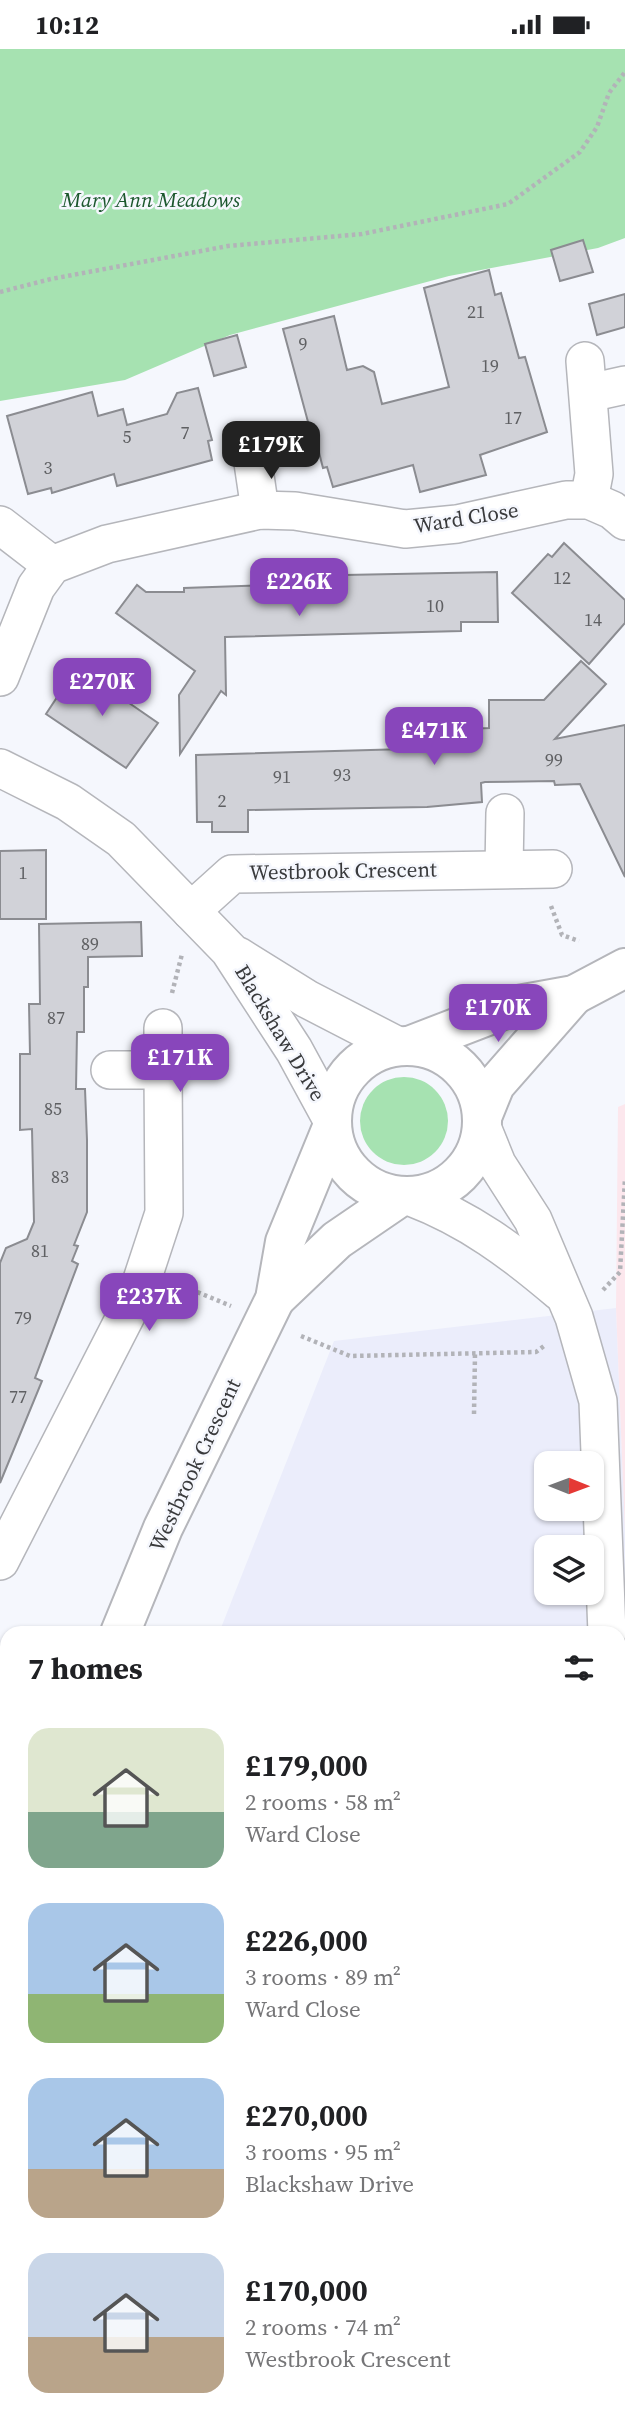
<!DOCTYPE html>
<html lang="en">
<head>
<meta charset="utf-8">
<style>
	:root { --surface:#fff; --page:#f6f6f6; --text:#202124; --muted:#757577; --accent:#8846bb }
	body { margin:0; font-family:"Source Serif 4",serif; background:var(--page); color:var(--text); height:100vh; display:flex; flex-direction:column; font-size:26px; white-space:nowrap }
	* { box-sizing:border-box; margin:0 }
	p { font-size:23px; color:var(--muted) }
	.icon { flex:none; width:38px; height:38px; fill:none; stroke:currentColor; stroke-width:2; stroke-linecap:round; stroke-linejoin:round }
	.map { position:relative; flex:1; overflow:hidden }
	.sheet { position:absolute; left:0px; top:1577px; width:626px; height:800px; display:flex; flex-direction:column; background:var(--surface); border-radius:21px 21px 0 0; box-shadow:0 2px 5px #0004 }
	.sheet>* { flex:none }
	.needle { width:46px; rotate:91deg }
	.buttons { position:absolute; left:534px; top:1402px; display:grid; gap:14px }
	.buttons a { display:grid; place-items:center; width:70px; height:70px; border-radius:14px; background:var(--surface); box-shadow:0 2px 5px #0004; font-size:35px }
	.price { position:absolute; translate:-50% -60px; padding:0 16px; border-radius:14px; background:var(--accent); color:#fff; font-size:23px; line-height:46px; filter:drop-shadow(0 2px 4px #0008) }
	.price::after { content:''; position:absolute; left:50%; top:42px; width:21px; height:16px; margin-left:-10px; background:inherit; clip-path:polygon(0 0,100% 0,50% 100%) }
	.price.selected { background:#222; color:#fff }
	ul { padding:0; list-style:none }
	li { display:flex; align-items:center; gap:21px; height:175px; padding:0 28px }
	li span { display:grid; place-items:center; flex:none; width:196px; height:140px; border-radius:21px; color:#555 }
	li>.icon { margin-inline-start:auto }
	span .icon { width:84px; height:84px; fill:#fffc; stroke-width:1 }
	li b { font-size:30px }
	h2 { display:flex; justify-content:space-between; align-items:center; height:84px; padding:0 28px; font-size:30px }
	.status { display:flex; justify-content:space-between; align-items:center; height:49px; padding:0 35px; background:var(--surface); direction:ltr }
	.status svg { height:19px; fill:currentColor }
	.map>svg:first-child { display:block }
</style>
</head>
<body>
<div class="status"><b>10:12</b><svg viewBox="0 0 49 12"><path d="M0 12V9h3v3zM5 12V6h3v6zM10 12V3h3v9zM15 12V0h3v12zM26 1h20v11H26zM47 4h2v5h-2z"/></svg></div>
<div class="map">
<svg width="625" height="2375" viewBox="0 0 625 2375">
	<rect width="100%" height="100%" fill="#f5f7fd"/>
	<path fill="#ebedfb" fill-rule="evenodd" d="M616 1259 625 1482V2375H128V2370H620V1584H219L334 1292ZM546 1414H592V1460H546ZM546 1498H592V1544H546Z"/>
	<polygon fill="#fce7ed" points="625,1055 625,1482 616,1259 618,1058"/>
	<g fill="#a6e2b1">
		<polygon points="0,0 625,0 625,189 598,199 449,227 230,286 125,331 0,352"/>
		<circle cx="404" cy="1072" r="44"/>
	</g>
	<g fill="#d1d2d8" stroke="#8b8c91" stroke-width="2">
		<polygon points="583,191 593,223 560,232 551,201"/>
		<polygon points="489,221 495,246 501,244 519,309 525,308 547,383 480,406 486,426 420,443 413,416 333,438 327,418 323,419 314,384 311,384 283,280 334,267 347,321 363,317 374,323 382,355 449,338 424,239"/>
		<polygon points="625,245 625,278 597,286 589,255"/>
		<polygon points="237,286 246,318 214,327 205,295"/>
		<polygon points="198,339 212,391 208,392 212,411 117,437 114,425 52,444 51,439 28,445 7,367 92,343 98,367 123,360 127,376 167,365 177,344"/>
		<polygon points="564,494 625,551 625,574 589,615 512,544 548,505 552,508"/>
		<polygon points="497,523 498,573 461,573 461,582 225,588 226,646 221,642 180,705 179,646 195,622 116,564 137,536 146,543 184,543 184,539 294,535 294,527"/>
		<polygon points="581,612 606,635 555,690 625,676 625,828 580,735 555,736 554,732 485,733 481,734 482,753 427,758 248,761 248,783 212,783 212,773 197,773 196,706 442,699 441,681 489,679 489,651 544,651"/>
		<polygon points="77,618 158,674 126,719 46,665"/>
		<polygon points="46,801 46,870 0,870 0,802"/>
		<polygon points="141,873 142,907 88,908 88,938 84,938 84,983 77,983 76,1040 85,1040 87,1091 87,1163 74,1196 78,1197 72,1212 78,1215 35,1329 42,1332 0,1434 0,1214 6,1199 27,1190 34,1173 32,1080 20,1081 20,1005 30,1005 29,955 40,955 39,875"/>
	</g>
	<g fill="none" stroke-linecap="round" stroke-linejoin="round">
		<defs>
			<polyline id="lane" points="620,1873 625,1879"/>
			<g id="street">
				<polyline points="585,312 594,425 589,451"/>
				<polyline points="589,344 625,336"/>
				<polyline points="251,400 260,461"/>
				<polyline points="0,476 52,516"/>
				<polyline points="0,628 36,538 52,516 107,495 260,461 295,462 405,480 457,475 566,451 589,451 612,461 625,472"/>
				<polyline points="0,719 68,753 121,790 229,901 294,1001 331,1069"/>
				<polyline points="504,820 505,764"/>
				<polyline points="191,862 232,825 553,820"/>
				<polyline points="238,907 307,950 398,997"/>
				<polyline points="110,1021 163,1021 163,979"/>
				<polyline points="482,1078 497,1115 533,1171 574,1268 598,1352 607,1584"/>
				<path d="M411 1148C469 1170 513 1203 560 1243"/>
				<polyline points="0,1512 138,1243 164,1164 163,1021"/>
				<polyline points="0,1750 7,1753"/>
				<polyline points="620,1780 625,1792"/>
				<polyline points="0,2283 7,2285"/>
				<polyline points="620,2320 625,2320"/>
				<polyline points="0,2332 7,2331"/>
			</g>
			<g id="secondary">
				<circle cx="407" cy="1072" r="75"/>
				<polyline points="409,997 513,957 574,946 625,919"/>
				<polyline points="482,1068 495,1036 574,946"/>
				<polyline points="275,1250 337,1191 400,1148"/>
				<polyline points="120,1584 163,1479 275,1250 285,1193 331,1081"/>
				<polyline points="0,1876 7,1859"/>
			</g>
		</defs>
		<use href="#lane" stroke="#b5b6bb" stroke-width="21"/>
		<use href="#street" stroke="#b5b6bb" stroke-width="40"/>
		<use href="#secondary" stroke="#b5b6bb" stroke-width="42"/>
		<g stroke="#b2b3b8" stroke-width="4.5" stroke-dasharray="3.5 3.5" stroke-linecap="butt">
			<polyline points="0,243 51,230 228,197 362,185 508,155 580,103 597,78 609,44 625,23"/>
			<polyline points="551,857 562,886 579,892"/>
			<polyline points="172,944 182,905"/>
			<polyline points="178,1235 231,1257"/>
			<polyline points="603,1241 620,1223 625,1129"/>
			<polyline points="301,1287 350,1307 536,1303 544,1297"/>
			<polyline points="474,1365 475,1305"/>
			<polyline points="620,1913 625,1919"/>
			<polyline points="620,1992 625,1987"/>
			<polyline points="620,2073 625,2080"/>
			<polyline points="0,2104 7,2108"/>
			<polyline points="311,2370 316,2375"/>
			<polyline points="142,2375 147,2370"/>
		</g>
		<use href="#lane" stroke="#fff" stroke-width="18"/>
		<use href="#street" stroke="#fff" stroke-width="37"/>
		<use href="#secondary" stroke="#fff" stroke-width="38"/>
	</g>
	<g text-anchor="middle" stroke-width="5" stroke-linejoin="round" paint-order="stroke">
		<g font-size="18" fill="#5f6063">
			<text x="476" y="269">21</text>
			<text x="303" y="301">9</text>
			<text x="490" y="323">19</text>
			<text x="513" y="375">17</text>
			<text x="185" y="390">7</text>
			<text x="127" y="394">5</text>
			<text x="48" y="425">3</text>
			<text x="562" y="535">12</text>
			<text x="435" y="563">10</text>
			<text x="593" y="577">14</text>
			<text x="554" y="717">99</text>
			<text x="342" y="732">93</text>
			<text x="282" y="734">91</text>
			<text x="222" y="758">2</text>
			<text x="23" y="830">1</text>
			<text x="90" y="901">89</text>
			<text x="56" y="975">87</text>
			<text x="53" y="1066">85</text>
			<text x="60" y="1134">83</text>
			<text x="40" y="1208">81</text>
			<text x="23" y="1275">79</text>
			<text x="18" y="1354">77</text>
		</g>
		<g font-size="21" font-style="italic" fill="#1b572d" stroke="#f5f7fd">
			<text x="151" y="158">Mary Ann Meadows</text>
		</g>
		<g font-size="21" fill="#393a3c" stroke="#f5f7fd">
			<text transform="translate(466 469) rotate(-9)" y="7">Ward Close</text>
			<text transform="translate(343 822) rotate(-1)" y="7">Westbrook Crescent</text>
			<text transform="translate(280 984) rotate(59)" y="7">Blackshaw Drive</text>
			<text transform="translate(195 1416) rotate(-65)" y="7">Westbrook Crescent</text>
		</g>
	</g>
</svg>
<div class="buttons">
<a><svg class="needle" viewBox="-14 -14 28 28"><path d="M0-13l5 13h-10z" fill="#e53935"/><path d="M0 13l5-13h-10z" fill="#757577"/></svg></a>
<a><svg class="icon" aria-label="layers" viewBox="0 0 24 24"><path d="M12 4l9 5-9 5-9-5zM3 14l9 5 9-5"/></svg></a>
</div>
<b class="price selected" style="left:271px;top:432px">£179K</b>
<b class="price" style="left:299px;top:569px">£226K</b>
<b class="price" style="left:102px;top:669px">£270K</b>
<b class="price" style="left:434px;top:718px">£471K</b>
<b class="price" style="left:498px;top:995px">£170K</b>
<b class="price" style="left:180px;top:1045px">£171K</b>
<b class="price" style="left:149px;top:1284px">£237K</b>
<section class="sheet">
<h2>7 homes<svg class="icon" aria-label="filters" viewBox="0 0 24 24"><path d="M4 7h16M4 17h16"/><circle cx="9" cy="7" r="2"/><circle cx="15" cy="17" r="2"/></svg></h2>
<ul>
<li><span style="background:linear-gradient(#dfe7d0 60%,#7fa58c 0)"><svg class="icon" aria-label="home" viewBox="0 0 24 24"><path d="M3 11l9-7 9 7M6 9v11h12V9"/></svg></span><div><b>£179,000</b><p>2 rooms · 58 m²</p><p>Ward Close</p></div></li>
<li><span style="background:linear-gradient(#a9c7e8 65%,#8fb573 0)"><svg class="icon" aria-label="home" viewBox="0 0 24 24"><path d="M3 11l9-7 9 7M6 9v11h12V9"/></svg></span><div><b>£226,000</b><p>3 rooms · 89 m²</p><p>Ward Close</p></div></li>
<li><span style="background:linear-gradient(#a9c7e8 65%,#b9a48a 0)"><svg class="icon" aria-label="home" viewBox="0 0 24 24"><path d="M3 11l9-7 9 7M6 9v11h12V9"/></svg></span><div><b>£270,000</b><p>3 rooms · 95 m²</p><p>Blackshaw Drive</p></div></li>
<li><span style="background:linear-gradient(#c9d6e8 60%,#b9a48a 0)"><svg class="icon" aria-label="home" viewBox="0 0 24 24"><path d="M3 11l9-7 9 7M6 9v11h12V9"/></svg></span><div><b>£170,000</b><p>2 rooms · 74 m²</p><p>Westbrook Crescent</p></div></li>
</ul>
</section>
</div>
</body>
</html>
